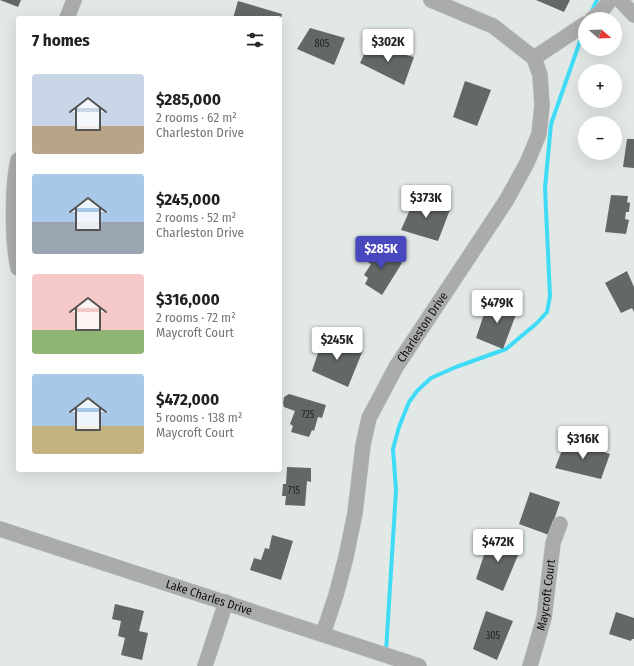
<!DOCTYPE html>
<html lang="en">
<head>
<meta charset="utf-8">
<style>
	:root { --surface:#fff; --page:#f6f6f6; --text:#222; --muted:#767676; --accent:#4847bd }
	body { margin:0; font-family:"Fira Sans Condensed",sans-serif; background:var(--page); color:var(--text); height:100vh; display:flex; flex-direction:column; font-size:15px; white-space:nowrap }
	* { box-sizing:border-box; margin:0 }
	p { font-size:13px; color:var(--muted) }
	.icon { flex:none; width:22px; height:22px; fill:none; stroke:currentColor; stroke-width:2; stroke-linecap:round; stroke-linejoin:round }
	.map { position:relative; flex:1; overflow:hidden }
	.sheet { position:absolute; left:16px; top:16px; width:266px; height:456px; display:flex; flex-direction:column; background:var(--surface); border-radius:4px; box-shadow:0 4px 16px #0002 }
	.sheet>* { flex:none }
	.needle { width:26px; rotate:109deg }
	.controls { position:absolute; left:578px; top:12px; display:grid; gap:8px }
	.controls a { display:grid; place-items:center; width:44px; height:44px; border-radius:50%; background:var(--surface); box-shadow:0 4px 16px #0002; font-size:20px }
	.price { position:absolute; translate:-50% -34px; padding:0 9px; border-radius:4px; background:#fff; color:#222; font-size:13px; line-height:26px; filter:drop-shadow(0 1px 2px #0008) }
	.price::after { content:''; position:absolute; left:50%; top:24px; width:12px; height:9px; margin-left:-6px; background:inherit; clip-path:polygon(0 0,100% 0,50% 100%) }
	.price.on { background:var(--accent); color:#fff }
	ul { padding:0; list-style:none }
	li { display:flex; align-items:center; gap:12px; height:100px; padding:0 16px }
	li span { display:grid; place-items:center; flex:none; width:112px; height:80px; border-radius:4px; color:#555 }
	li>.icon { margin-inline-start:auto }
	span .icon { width:48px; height:48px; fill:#fffc; stroke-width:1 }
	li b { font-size:17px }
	h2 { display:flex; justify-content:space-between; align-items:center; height:48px; padding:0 16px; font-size:17px }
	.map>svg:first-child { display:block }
</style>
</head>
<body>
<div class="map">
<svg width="634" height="666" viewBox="0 0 634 666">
	<rect width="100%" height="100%" fill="#e2e8e5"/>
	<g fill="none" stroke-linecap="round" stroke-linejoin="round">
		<g stroke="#40dcf7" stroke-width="4">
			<polyline points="591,13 597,0"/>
			<polyline points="386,652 396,490 393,449 399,427 409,402 418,390 431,378 456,367 506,349 537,323 547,312 550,296 545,188 551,124 584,30"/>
		</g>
	</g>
	<g fill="#636867">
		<polygon points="0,0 21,0 18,7"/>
		<polygon points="536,0 570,0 564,12"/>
		<polygon points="238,1 282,14 281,18 233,18"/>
		<polygon points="310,28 345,38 334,65 297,49"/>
		<polygon points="368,46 414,57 404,85 360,63"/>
		<polygon points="465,81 491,90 477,126 453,117"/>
		<polygon points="627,139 634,139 634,168 623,167"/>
		<polygon points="611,195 628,196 627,202 630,203 629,212 626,212 625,219 629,220 626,234 605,232"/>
		<polygon points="415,198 451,207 438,241 401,230"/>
		<polygon points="374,245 389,257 390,255 402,263 382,295 365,284 368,278 364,275 371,264 365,261"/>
		<polygon points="627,271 634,287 634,312 632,308 621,313 605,283"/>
		<polygon points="488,302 518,309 503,349 476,338"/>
		<polygon points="323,338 363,350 348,387 312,371"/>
		<polygon points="289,394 326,405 322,418 318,417 314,431 312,430 309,437 291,432 293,426 290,424 295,411 284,407 283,403 284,397"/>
		<polygon points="566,440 610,454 601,479 555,468"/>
		<polygon points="287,467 311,468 311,482 307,481 305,506 285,505 286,496 282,496 283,484 286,484"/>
		<polygon points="530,492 560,502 549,535 519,524"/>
		<polygon points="272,535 293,541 281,580 250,570 254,558 261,560 265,548 269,549"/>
		<polygon points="490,537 521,548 503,591 476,579"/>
		<polygon points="115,604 144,611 139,631 148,633 142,660 121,655 125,638 118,636 121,621 112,619"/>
		<polygon points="486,611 513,621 497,660 473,649"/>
		<polygon points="616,612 634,618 634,639 632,639 631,641 609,634"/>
	</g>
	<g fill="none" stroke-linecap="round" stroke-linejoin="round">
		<defs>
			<g id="minor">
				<polyline points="620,0 634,15"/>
				<polyline points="67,18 74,0"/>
				<polyline points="592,19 601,12 610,0"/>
				<polyline points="534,58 585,24"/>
				<path d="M18 160C12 187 12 241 18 268"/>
				<path id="s1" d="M0 529 419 666"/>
				<path id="s2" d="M323 634 336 595 346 557 355 513 363 445 369 418 396 367 506 201 527 163 539 134 542 105 540 75 534 58 493 26 431 0"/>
				<polyline points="205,666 226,602"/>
				<path id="s3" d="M530 666 544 618 553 543 560 524"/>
			</g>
		</defs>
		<use href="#minor" stroke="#c0c5c3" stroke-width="16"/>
		<use href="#minor" stroke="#aaacaa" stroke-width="15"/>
	</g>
	<g text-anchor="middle" stroke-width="3" stroke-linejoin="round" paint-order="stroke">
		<g font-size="10" fill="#232625">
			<text x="322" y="47">805</text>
			<text x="308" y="418">725</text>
			<text x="294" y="494">715</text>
			<text x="493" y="639">305</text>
		</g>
		<g font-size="12" fill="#0e100f" stroke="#fff">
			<text dy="4" stroke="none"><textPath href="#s2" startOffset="327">Charleston Drive</textPath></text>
			<text dy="4" stroke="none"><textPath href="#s3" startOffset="73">Maycroft Court</textPath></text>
			<text dy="4" stroke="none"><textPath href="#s1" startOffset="220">Lake Charles Drive</textPath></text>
		</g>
	</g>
</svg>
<div class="controls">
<a><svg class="needle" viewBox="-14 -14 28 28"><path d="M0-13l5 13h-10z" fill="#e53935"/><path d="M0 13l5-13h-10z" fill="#767676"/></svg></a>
<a>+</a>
<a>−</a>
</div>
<b class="price" style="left:388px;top:63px">$302K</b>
<b class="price" style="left:426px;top:219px">$373K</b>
<b class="price on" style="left:381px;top:270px">$285K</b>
<b class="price" style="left:497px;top:324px">$479K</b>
<b class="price" style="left:337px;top:361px">$245K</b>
<b class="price" style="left:583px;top:460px">$316K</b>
<b class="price" style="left:498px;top:563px">$472K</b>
<section class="sheet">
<h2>7 homes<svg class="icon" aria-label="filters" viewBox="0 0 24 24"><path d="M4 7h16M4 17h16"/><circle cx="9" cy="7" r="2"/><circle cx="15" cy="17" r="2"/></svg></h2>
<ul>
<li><span style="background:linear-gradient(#c9d6e8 65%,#b9a48a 0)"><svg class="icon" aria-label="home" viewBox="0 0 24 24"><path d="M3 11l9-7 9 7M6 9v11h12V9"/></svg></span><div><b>$285,000</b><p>2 rooms · 62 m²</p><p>Charleston Drive</p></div></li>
<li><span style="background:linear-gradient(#a9c7e8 60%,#9aa5b1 0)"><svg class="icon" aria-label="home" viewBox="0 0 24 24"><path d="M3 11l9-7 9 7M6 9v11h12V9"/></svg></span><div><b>$245,000</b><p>2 rooms · 52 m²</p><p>Charleston Drive</p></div></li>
<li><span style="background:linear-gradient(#f6c9c9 70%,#8fb573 0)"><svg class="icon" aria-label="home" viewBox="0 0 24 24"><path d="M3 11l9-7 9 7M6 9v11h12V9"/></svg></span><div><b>$316,000</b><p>2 rooms · 72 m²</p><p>Maycroft Court</p></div></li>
<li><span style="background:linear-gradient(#a9c7e8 65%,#c2b280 0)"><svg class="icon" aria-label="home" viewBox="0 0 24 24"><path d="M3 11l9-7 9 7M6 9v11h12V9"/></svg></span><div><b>$472,000</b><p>5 rooms · 138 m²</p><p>Maycroft Court</p></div></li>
</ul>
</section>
</div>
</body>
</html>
